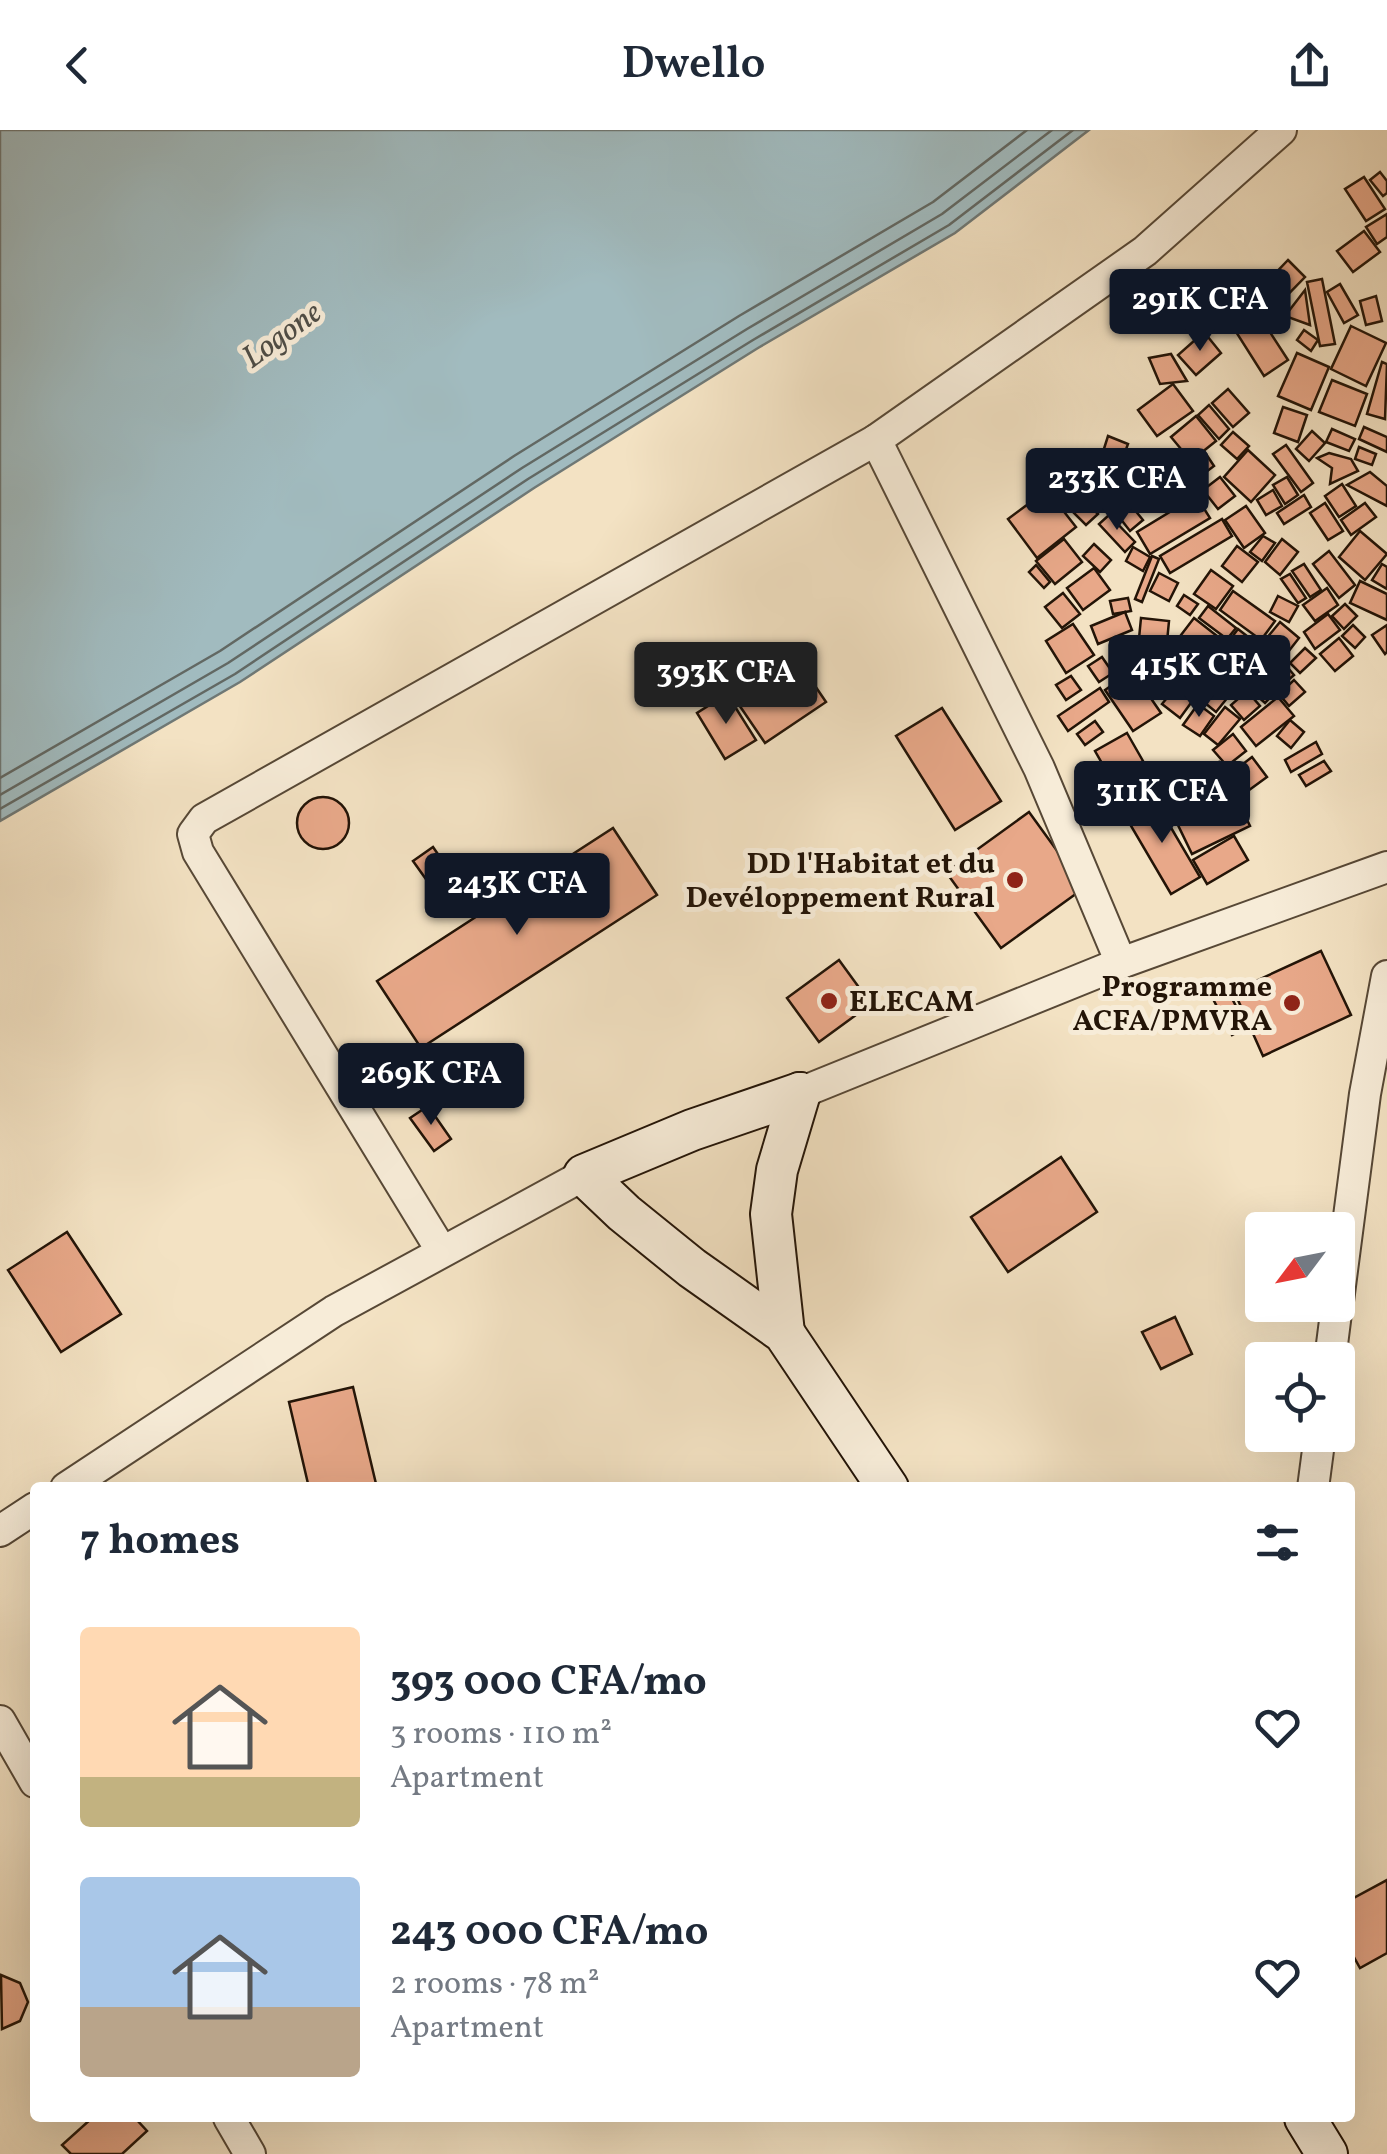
<!DOCTYPE html>
<html lang="en">
<head>
<meta charset="utf-8">
<style>
	:root { --surface:#fff; --page:#f6f6f7; --text:#1f2937; --muted:#747a83; --accent:#111827 }
	body { margin:0; font-family:Vollkorn,serif; background:var(--page); color:var(--text); height:100vh; display:flex; flex-direction:column; font-size:38px; white-space:nowrap }
	* { box-sizing:border-box; margin:0 }
	p { font-size:32px; color:var(--muted) }
	.icon { flex:none; width:55px; height:55px; fill:none; stroke:currentColor; stroke-width:2; stroke-linecap:round; stroke-linejoin:round }
	.map { position:relative; flex:1; overflow:hidden }
	.details { position:absolute; left:30px; top:1352px; width:1325px; height:640px; display:flex; flex-direction:column; background:var(--surface); border-radius:10px; box-shadow:0 10px 40px #0002 }
	.details>* { flex:none }
	.needle { width:65px; rotate:238deg }
	.tools { position:absolute; left:1245px; top:1082px; display:grid; gap:20px }
	.tools a { display:grid; place-items:center; width:110px; height:110px; border-radius:10px; background:var(--surface); box-shadow:0 10px 40px #0002; font-size:50px }
	.price { position:absolute; translate:-50% -85px; padding:0 22px; border-radius:10px; background:var(--accent); color:#fff; font-size:32px; line-height:65px; filter:drop-shadow(0 2px 5px #0008) }
	.price::after { content:''; position:absolute; left:50%; top:60px; width:30px; height:22px; margin-left:-15px; background:inherit; clip-path:polygon(0 0,100% 0,50% 100%) }
	.price.current { background:#222; color:#fff }
	ul { padding:0; list-style:none }
	li { display:flex; align-items:center; gap:30px; height:250px; padding:0 50px }
	li span { display:grid; place-items:center; flex:none; width:280px; height:200px; border-radius:10px; color:#555 }
	li>.icon { margin-inline-start:auto }
	span .icon { width:120px; height:120px; fill:#fffc; stroke-width:1 }
	li b { font-size:42px }
	h2 { display:flex; justify-content:space-between; align-items:center; height:120px; padding:0 50px; font-size:42px }
	header { display:flex; justify-content:space-between; align-items:center; height:130px; padding:0 50px; background:var(--surface); font-size:45px; font-weight:600 }
	.map>svg:first-child { display:block }
</style>
</head>
<body>
<header><svg class="icon" aria-label="back" viewBox="0 0 24 24"><path d="M15 5l-7 7 7 7"/></svg>Dwello<svg class="icon" aria-label="share" viewBox="0 0 24 24"><path d="M12 15V3M7 8l5-5 5 5M5 13v7h14v-7"/></svg></header>
<div class="map">
<svg width="1387" height="2024" viewBox="0 0 1387 2024">
	<rect width="100%" height="100%" fill="#f3e2c3"/>
	<filter id="stains"><feTurbulence type="fractalNoise" baseFrequency=".002" numOctaves="4"/><feColorMatrix values="0 0 0 0 .2 0 0 0 0 .09 0 0 0 0 .02 0 0 0 .5 -.17"/></filter>
	<radialGradient id="worn" r=".72"><stop offset=".6" stop-color="#630" stop-opacity="0"/><stop offset="1" stop-color="#630" stop-opacity=".3"/></radialGradient>
	<polygon fill="#a1bbbf" stroke="#6f7875" stroke-width="2.5" points="0,0 1089,0 955,103 758,218 534,358 240,552 0,691"/>
	<g fill="none" stroke-linecap="round" stroke-linejoin="round">
		<g stroke="#626863" stroke-width="2.5">
			<polyline points="0,648 220,521 514,326 739,186 933,72 1027,0"/>
			<polyline points="0,665 228,533 522,338 747,199 942,84 1052,0"/>
			<polyline points="0,679 235,544 528,349 753,210 949,95 1073,0"/>
		</g>
	</g>
	<g fill="#e8a889" stroke="#231407" stroke-width="2.5">
		<polygon points="1380,42 1387,51 1387,63 1383,66 1370,50"/>
		<polygon points="1364,47 1385,79 1366,91 1345,59"/>
		<polygon points="1387,84 1387,107 1377,114 1366,97"/>
		<polygon points="1364,101 1380,122 1353,142 1337,121"/>
		<polygon points="1288,130 1305,147 1266,187 1249,171"/>
		<polygon points="1322,149 1335,214 1320,216 1307,152"/>
		<polygon points="1340,154 1358,185 1344,193 1327,162"/>
		<polygon points="1305,160 1310,195 1285,186"/>
		<polygon points="1376,166 1382,191 1366,195 1360,171"/>
		<polygon points="1255,179 1288,230 1264,246 1231,194"/>
		<polygon points="1351,196 1386,213 1366,256 1331,239"/>
		<polygon points="1304,200 1318,210 1311,221 1297,210"/>
		<polygon points="1204,202 1221,223 1196,245 1178,225"/>
		<polygon points="1297,223 1329,237 1311,280 1278,266"/>
		<polygon points="1171,224 1187,251 1160,254 1149,228"/>
		<polygon points="1382,232 1387,234 1385,289 1367,284"/>
		<polygon points="1332,250 1367,264 1355,296 1319,282"/>
		<polygon points="1173,254 1193,281 1157,306 1138,280"/>
		<polygon points="1228,259 1249,283 1233,297 1212,273"/>
		<polygon points="1209,275 1229,299 1219,309 1198,285"/>
		<polygon points="1283,277 1307,285 1298,312 1274,303"/>
		<polygon points="1196,286 1216,311 1191,331 1171,307"/>
		<polygon points="1364,297 1387,307 1387,322 1359,309"/>
		<polygon points="1332,299 1355,309 1349,321 1326,312"/>
		<polygon points="1312,301 1325,313 1309,331 1296,319"/>
		<polygon points="1233,302 1249,316 1237,329 1221,315"/>
		<polygon points="1108,306 1128,314 1121,333 1102,325"/>
		<polygon points="1286,315 1313,353 1301,362 1273,324"/>
		<polygon points="1359,317 1376,324 1372,335 1355,329"/>
		<polygon points="1248,320 1275,345 1251,372 1224,347"/>
		<polygon points="1329,323 1351,329 1358,341 1330,354 1332,338 1317,328"/>
		<polygon points="1206,324 1214,336 1194,351 1186,338"/>
		<polygon points="1117,333 1136,347 1127,360 1108,345"/>
		<polygon points="1370,342 1387,356 1387,376 1347,355"/>
		<polygon points="1220,347 1235,366 1218,379 1203,360"/>
		<polygon points="1287,347 1298,365 1285,374 1273,355"/>
		<polygon points="1141,348 1157,356 1148,377 1131,370"/>
		<polygon points="1092,353 1105,357 1101,374 1088,370"/>
		<polygon points="1342,354 1356,376 1339,387 1325,366"/>
		<polygon points="1111,357 1123,362 1115,379 1104,374"/>
		<polygon points="1047,360 1076,397 1037,428 1008,389"/>
		<polygon points="1074,360 1098,384 1086,395 1062,371"/>
		<polygon points="1273,360 1282,376 1266,385 1257,370"/>
		<polygon points="1304,365 1311,377 1284,394 1277,383"/>
		<polygon points="1196,366 1210,388 1150,424 1137,402"/>
		<polygon points="1129,373 1143,390 1130,401 1116,383"/>
		<polygon points="1325,373 1343,401 1328,410 1310,383"/>
		<polygon points="1365,373 1376,387 1351,405 1341,390"/>
		<polygon points="1246,376 1265,403 1244,418 1225,390"/>
		<polygon points="1109,385 1135,412 1125,422 1099,394"/>
		<polygon points="1222,389 1232,406 1170,443 1160,426"/>
		<polygon points="1360,401 1387,424 1365,450 1339,427"/>
		<polygon points="1263,406 1275,413 1262,431 1250,422"/>
		<polygon points="1064,409 1082,432 1055,454 1036,431"/>
		<polygon points="1282,409 1298,422 1280,445 1265,432"/>
		<polygon points="1094,414 1111,430 1100,442 1083,426"/>
		<polygon points="1237,416 1258,432 1242,452 1222,436"/>
		<polygon points="1133,417 1150,427 1143,441 1126,431"/>
		<polygon points="1329,421 1355,455 1339,468 1313,434"/>
		<polygon points="1152,426 1159,429 1142,472 1135,469"/>
		<polygon points="1304,434 1321,460 1310,467 1292,441"/>
		<polygon points="1382,434 1387,437 1387,459 1372,450"/>
		<polygon points="1036,435 1050,452 1044,458 1029,442"/>
		<polygon points="1094,438 1110,460 1083,480 1067,458"/>
		<polygon points="1211,440 1233,456 1216,479 1194,464"/>
		<polygon points="1159,443 1178,453 1169,471 1150,461"/>
		<polygon points="1290,444 1306,468 1298,473 1281,449"/>
		<polygon points="1360,451 1387,464 1387,490 1350,473"/>
		<polygon points="1327,458 1338,475 1315,491 1303,475"/>
		<polygon points="1233,461 1275,491 1261,510 1220,480"/>
		<polygon points="1063,463 1080,484 1062,498 1045,477"/>
		<polygon points="1184,465 1198,474 1190,485 1177,476"/>
		<polygon points="1278,466 1298,476 1289,492 1270,482"/>
		<polygon points="1128,468 1131,481 1113,484 1110,471"/>
		<polygon points="1345,474 1357,486 1344,499 1332,486"/>
		<polygon points="1208,476 1236,498 1227,509 1199,488"/>
		<polygon points="1125,482 1132,500 1098,514 1091,496"/>
		<polygon points="1328,484 1340,500 1315,519 1304,502"/>
		<polygon points="1141,488 1169,491 1166,522 1138,519"/>
		<polygon points="1194,488 1226,513 1212,531 1181,505"/>
		<polygon points="1280,492 1299,508 1281,531 1261,515"/>
		<polygon points="1073,494 1094,525 1066,543 1046,511"/>
		<polygon points="1353,495 1365,507 1355,518 1342,506"/>
		<polygon points="1387,495 1387,522 1385,524 1372,505"/>
		<polygon points="1238,499 1257,514 1232,546 1213,532"/>
		<polygon points="1339,508 1353,526 1335,541 1320,524"/>
		<polygon points="1182,509 1214,534 1201,551 1169,525"/>
		<polygon points="1257,518 1271,530 1265,537 1252,526"/>
		<polygon points="1305,518 1316,528 1300,543 1290,533"/>
		<polygon points="794,525 826,572 765,613 733,566"/>
		<polygon points="1102,527 1113,543 1099,552 1088,536"/>
		<polygon points="1282,531 1294,545 1279,558 1267,544"/>
		<polygon points="1247,532 1277,560 1265,573 1235,546"/>
		<polygon points="1214,539 1236,557 1216,582 1194,564"/>
		<polygon points="1132,541 1161,583 1133,601 1105,560"/>
		<polygon points="1159,541 1168,553 1158,561 1149,550"/>
		<polygon points="1071,546 1081,560 1066,570 1056,555"/>
		<polygon points="1294,550 1305,562 1289,576 1279,564"/>
		<polygon points="1180,552 1196,566 1180,588 1162,574"/>
		<polygon points="1100,558 1109,572 1068,601 1058,586"/>
		<polygon points="1247,561 1260,576 1244,590 1231,575"/>
		<polygon points="727,564 756,610 725,629 697,583"/>
		<polygon points="1278,567 1294,586 1256,616 1241,597"/>
		<polygon points="1198,574 1214,586 1200,606 1183,595"/>
		<polygon points="1225,577 1240,589 1218,615 1204,604"/>
		<polygon points="942,578 1001,671 955,700 896,606"/>
		<polygon points="1290,590 1304,602 1291,618 1277,606"/>
		<polygon points="1095,591 1103,602 1085,615 1077,604"/>
		<polygon points="1127,603 1143,631 1111,649 1095,621"/>
		<polygon points="1233,604 1246,621 1227,636 1213,620"/>
		<polygon points="1316,612 1322,624 1291,642 1285,630"/>
		<polygon points="1252,627 1267,647 1245,663 1230,644"/>
		<polygon points="1324,631 1331,641 1306,656 1299,645"/>
		<polygon points="1219,632 1250,696 1192,724 1161,660"/>
		<polygon points="1153,667 1200,747 1171,764 1124,684"/>
		<circle cx="323" cy="693" r="26"/>
		<polygon points="1029,682 1084,758 1001,818 946,742"/>
		<polygon points="613,698 657,765 421,918 377,851"/>
		<polygon points="1234,706 1248,730 1207,754 1193,730"/>
		<polygon points="433,717 453,746 433,759 413,731"/>
		<polygon points="1321,821 1351,885 1263,926 1234,861"/>
		<polygon points="839,830 871,874 819,912 787,868"/>
		<polygon points="1228,861 1247,897 1232,905 1213,869"/>
		<polygon points="428,976 451,1009 434,1021 410,988"/>
		<polygon points="1061,1027 1097,1082 1008,1142 971,1087"/>
		<polygon points="67,1102 121,1184 61,1222 8,1140"/>
		<polygon points="1175,1187 1192,1224 1161,1239 1142,1202"/>
		<polygon points="353,1257 377,1358 309,1358 289,1272"/>
		<polygon points="1387,1750 1387,1823 1360,1838 1350,1820 1350,1770"/>
		<polygon points="1,1845 20,1853 28,1872 20,1891 2,1899"/>
		<polygon points="92,1988 135,1988 147,2001 122,2024 71,2024 62,2015"/>
	</g>
	<g fill="none" stroke-linecap="round" stroke-linejoin="round">
		<defs>
			<g id="street">
				<polyline points="876,310 1039,638 1121,833"/>
				<polyline points="800,963 1121,833 1387,737"/>
				<polyline points="441,1120 198,722 193,704 204,689 876,310 1145,121 1281,0"/>
				<polyline points="1338,1171 1365,964 1387,846"/>
				<polyline points="1330,1230 1337,1175"/>
				<polyline points="66,1358 334,1181 584,1045"/>
				<polyline points="1313,1358 1320,1305"/>
				<polyline points="0,1401 35,1378"/>
				<polyline points="0,1591 35,1652"/>
				<polyline points="229,1988 250,2024"/>
			</g>
			<g id="secondary">
				<polyline points="800,963 692,1000 584,1045 624,1083 692,1138 784,1203 888,1358"/>
				<polyline points="784,1203 771,1084 777,1040 800,963"/>
				<polyline points="1305,1988 1327,2024"/>
			</g>
		</defs>
		<use href="#street" stroke="#574836" stroke-width="34"/>
		<use href="#secondary" stroke="#231407" stroke-width="44"/>
		<use href="#street" stroke="#f7ecd8" stroke-width="30"/>
		<use href="#secondary" stroke="#f7ecd8" stroke-width="40"/>
	</g>
	<g fill="#8f2418" stroke="#f7ecd8" stroke-width="4">
		<circle cx="1015" cy="750" r="10"/>
		<circle cx="829" cy="871" r="10"/>
		<circle cx="1292" cy="873" r="10"/>
	</g>
	<g text-anchor="middle" stroke-width="10" stroke-linejoin="round" paint-order="stroke">
		<g font-size="30" font-weight="bold" fill="#231407" stroke="#f7ecd8" text-anchor="end">
			<text x="995" y="743">DD l'Habitat et du<tspan x="995" dy="34">Devéloppement Rural</tspan></text>
			<text x="1272" y="866">Programme<tspan x="1272" dy="34">ACFA/PMVRA</tspan></text>
			<text x="849" y="881" text-anchor="start">ELECAM</text>
		</g>
		<g font-size="32" font-style="italic" fill="#4f4e47" stroke="#f7ecd8">
			<text transform="translate(281 204) rotate(-36)" y="11">Logone</text>
		</g>
	</g>
	<rect width="100%" height="100%" filter="url(#stains)"/>
	<rect width="100%" height="100%" fill="url(#worn)"/>
</svg>
<div class="tools">
<a><svg class="needle" viewBox="-14 -14 28 28"><path d="M0-13l5 13h-10z" fill="#e53935"/><path d="M0 13l5-13h-10z" fill="#747a83"/></svg></a>
<a><svg class="icon" aria-label="locate" viewBox="0 0 24 24"><circle cx="12" cy="12" r="6"/><path d="M12 2v4M12 18v4M2 12h4M18 12h4"/></svg></a>
</div>
<b class="price" style="left:1200px;top:224px">291K CFA</b>
<b class="price" style="left:1117px;top:403px">233K CFA</b>
<b class="price" style="left:1199px;top:590px">415K CFA</b>
<b class="price current" style="left:726px;top:597px">393K CFA</b>
<b class="price" style="left:1162px;top:716px">311K CFA</b>
<b class="price" style="left:517px;top:808px">243K CFA</b>
<b class="price" style="left:431px;top:998px">269K CFA</b>
<section class="details">
<h2>7 homes<svg class="icon" aria-label="filters" viewBox="0 0 24 24"><path d="M4 7h16M4 17h16"/><circle cx="9" cy="7" r="2"/><circle cx="15" cy="17" r="2"/></svg></h2>
<ul>
<li><span style="background:linear-gradient(#ffd9b3 75%,#c2b280 0)"><svg class="icon" aria-label="home" viewBox="0 0 24 24"><path d="M3 11l9-7 9 7M6 9v11h12V9"/></svg></span><div><b>393 000 CFA/mo</b><p>3 rooms · 110 m²</p><p>Apartment</p></div><svg class="icon" aria-label="heart" viewBox="0 0 24 24"><path d="M12 20l-8-8c-3-5 5-10 8-4 3-6 11-1 8 4z"/></svg></li>
<li><span style="background:linear-gradient(#a9c7e8 65%,#b9a48a 0)"><svg class="icon" aria-label="home" viewBox="0 0 24 24"><path d="M3 11l9-7 9 7M6 9v11h12V9"/></svg></span><div><b>243 000 CFA/mo</b><p>2 rooms · 78 m²</p><p>Apartment</p></div><svg class="icon" aria-label="heart" viewBox="0 0 24 24"><path d="M12 20l-8-8c-3-5 5-10 8-4 3-6 11-1 8 4z"/></svg></li>
</ul>
</section>
</div>
</body>
</html>
